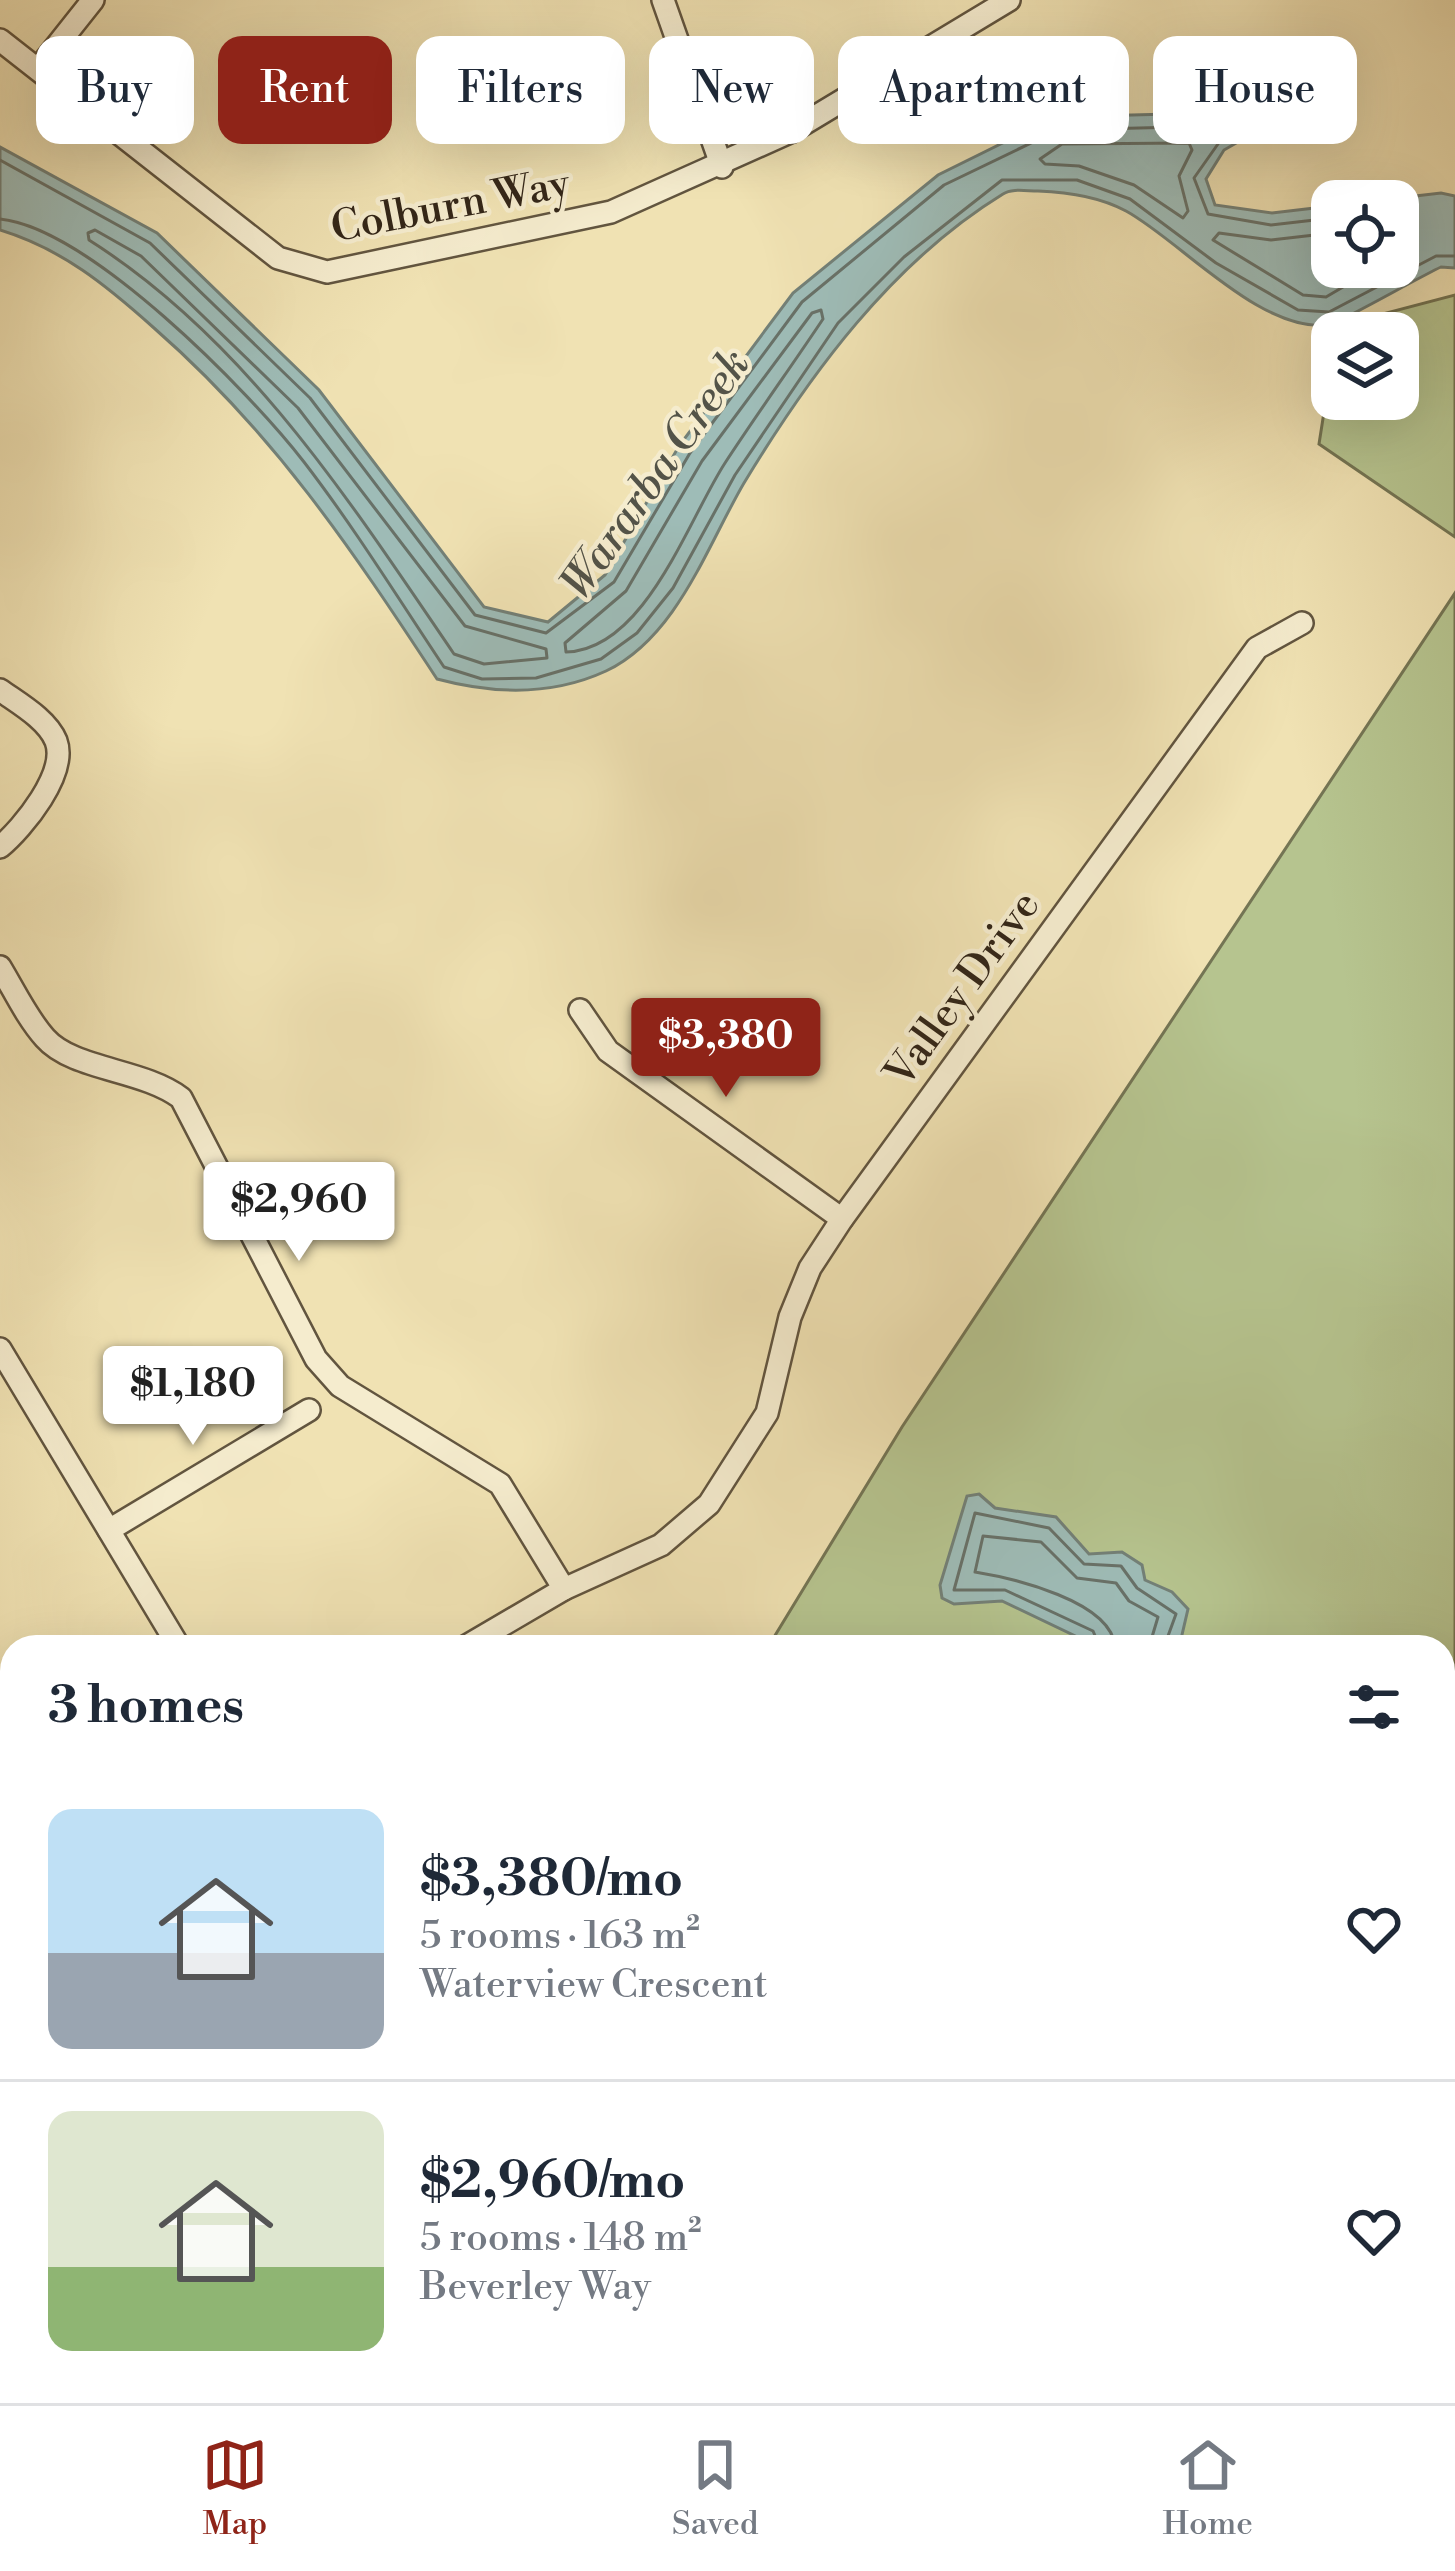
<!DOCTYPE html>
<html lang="en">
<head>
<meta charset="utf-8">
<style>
	:root { --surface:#fff; --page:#f2f2f3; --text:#1f2937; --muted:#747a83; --line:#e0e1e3; --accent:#8f2418 }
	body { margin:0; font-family:"Libre Bodoni",serif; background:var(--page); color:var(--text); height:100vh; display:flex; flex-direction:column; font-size:45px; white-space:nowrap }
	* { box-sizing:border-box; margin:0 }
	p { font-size:39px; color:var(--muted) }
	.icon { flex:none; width:66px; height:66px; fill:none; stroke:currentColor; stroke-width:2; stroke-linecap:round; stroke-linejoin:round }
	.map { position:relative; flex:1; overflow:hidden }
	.side { position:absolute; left:0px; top:1635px; width:1455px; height:768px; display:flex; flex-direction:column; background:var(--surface); border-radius:36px 36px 0 0; box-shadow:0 12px 48px #0002 }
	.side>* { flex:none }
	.guide { position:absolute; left:36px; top:36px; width:1383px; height:108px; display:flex; gap:24px }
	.fabs { position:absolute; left:1311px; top:180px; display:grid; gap:24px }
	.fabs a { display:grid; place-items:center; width:108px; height:108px; border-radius:24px; background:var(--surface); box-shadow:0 12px 48px #0002; font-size:60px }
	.price { position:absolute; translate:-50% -102px; padding:0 27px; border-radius:12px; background:#fff; color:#222; font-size:39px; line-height:78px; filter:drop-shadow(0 3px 6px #0008) }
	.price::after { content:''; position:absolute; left:50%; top:72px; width:36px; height:27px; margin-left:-18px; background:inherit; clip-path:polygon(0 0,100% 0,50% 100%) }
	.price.selected { background:var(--accent); color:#fff }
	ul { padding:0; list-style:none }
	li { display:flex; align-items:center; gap:36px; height:300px; padding:0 48px }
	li+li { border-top:3px solid var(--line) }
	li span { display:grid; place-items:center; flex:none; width:336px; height:240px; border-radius:24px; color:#555 }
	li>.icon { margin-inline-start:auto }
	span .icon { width:144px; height:144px; fill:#fffc; stroke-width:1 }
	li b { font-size:51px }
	h2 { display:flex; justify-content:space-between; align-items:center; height:144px; padding:0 48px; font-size:51px }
	.pill { padding:0 42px; border-radius:24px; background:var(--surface); box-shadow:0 12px 48px #0002; font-size:42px; line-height:108px }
	.pill.selected { background:var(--accent); color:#fff }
	.menu { display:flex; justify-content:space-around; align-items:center; height:168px; border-top:3px solid var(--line); background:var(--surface); font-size:33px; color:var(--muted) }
	.menu a { display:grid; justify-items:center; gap:6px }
	.menu .selected { color:var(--accent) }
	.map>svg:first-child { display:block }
</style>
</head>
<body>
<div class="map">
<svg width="1455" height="2403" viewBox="0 0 1455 2403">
	<rect width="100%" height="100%" fill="#f0e2b3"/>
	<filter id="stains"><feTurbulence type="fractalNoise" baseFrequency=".00167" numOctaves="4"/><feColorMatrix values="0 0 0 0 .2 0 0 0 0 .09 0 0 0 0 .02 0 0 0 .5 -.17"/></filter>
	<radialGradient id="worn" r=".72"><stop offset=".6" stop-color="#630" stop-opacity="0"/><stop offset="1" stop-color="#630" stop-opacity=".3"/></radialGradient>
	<g fill="#b6c48f" stroke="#747554" stroke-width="3">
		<polygon points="1455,295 1455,537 1319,444 1332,361 1332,399 1398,399 1398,333 1357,333 1371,317"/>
		<polygon points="1455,593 1455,2403 634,2403 616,2391 1443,2391 1443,1647 768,1647 902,1427"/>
	</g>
	<g fill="#9ebcb7" stroke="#738077" stroke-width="3">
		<path d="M1247 112 1259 117 1252 134 1224 150 1206 179 1215 205 1272 213 1332 206V267H1398V201H1372L1441 193 1455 196V268L1441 267C1423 275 1337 324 1329 325 1260 333 1181 241 1126 211 1098 196 1068 192 1038 191 1026 191 1012 188 1003 194 892 262 810 374 744 483 707 546 677 637 606 671 552 696 493 694 437 679 351 548 273 432 154 328 106 285 62 249 0 230V147L157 233 319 390 484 607 548 622 605 575 679 446 793 293 938 175 1055 117Z"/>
		<polygon points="979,1494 995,1508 1056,1517 1089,1554 1122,1552 1142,1565 1145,1580 1172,1592 1188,1609 1181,1639 1168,1647 1088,1642 1002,1601 954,1604 942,1598 940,1585 967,1496"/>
		<polygon points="1443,2152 1455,2154 1455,2285 1443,2293"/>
	</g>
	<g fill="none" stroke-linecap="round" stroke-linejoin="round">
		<g stroke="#687168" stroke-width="3">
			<polygon points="1189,143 1192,150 1179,176 1188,211 1183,218 1134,185 1079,166 1045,164 1040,159 1062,144"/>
			<polyline points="0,160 150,243 310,398 475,615 546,633 614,582 690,453 802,302 944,185 1058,130 1220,126 1225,134 1194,178 1208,214 1271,225 1332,218"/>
			<path d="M0 219C89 228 249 391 304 462 354 527 398 598 444 667L482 679 536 678 601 659 637 633 673 588 735 475 838 323 904 257 1002 180H1077L1130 199 1216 263 1298 310 1329 312 1436 256H1455"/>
			<path d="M95 230 141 256 298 408 465 626 546 649 547 658 484 664 454 654C351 503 247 340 89 240L88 233Z"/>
			<polyline points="1332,233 1271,240 1219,233 1213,240 1303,295 1326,297 1377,267"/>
			<path d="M821 310 823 319C791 367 757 414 725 463 688 520 645 650 566 652L565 643 626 591 702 461 812 313Z"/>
			<polyline points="1100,1647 1093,1631 1005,1590 954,1590 975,1513 1049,1528 1084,1564 1121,1566 1137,1588 1176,1614 1164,1647"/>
			<path d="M1115 1647C1112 1601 1012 1578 975 1572L983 1536 1041 1542 1077 1578 1116 1583 1129 1601 1158 1617 1149 1647"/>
		</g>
		<defs>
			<g id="street">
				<polyline points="663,0 722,167"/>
				<polyline points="0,40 278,258 327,272 611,212 790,132 1009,0"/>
				<polyline points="39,68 93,0"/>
				<path d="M0 690C18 703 47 719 56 741 68 773 23 828 0 847"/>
				<path d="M0 967C14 990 27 1018 45 1038 73 1070 143 1069 181 1098L316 1359 340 1386 500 1484 564 1589"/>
				<polyline points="580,1010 608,1051 842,1219"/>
				<polyline points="0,1349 179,1647"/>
				<polyline points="109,1530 309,1410"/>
				<polyline points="465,1647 564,1589 661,1545 709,1504 767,1413 790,1317 810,1268 842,1219 1257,648 1302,623"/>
				<polyline points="0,1920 12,1913"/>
				<polyline points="0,2085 12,2085"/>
				<polyline points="335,2391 354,2403"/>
				<polyline points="449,2403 456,2391"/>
			</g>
		</defs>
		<use href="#street" stroke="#62553f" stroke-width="26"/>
		<g stroke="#332618" stroke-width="3" stroke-dasharray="3 6" stroke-linecap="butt">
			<polyline points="0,2020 12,2034"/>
			<polyline points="1455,2113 1455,2126"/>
			<polyline points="603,2391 621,2403"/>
			<polyline points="1249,2397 1250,2403"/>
		</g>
		<use href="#street" stroke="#f5ecce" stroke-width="21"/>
	</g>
	<g text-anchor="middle" stroke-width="9" stroke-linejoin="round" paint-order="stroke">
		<g font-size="42" fill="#332618" stroke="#f5ecce">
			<text transform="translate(450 204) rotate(-11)" y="15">Colburn Way</text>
			<text transform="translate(961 988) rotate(-54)" y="15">Valley Drive</text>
		</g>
		<g font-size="45" font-style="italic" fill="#535348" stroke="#f5ecce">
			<text transform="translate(654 473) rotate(-55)" y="16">Wararba Creek</text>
		</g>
	</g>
	<rect width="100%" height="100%" filter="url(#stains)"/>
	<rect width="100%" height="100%" fill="url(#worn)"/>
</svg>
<div class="fabs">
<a><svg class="icon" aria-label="locate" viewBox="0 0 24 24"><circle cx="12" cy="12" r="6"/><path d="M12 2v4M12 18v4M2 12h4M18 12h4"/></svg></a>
<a><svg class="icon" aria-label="layers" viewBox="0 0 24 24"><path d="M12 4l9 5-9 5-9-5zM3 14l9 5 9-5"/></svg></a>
</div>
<b class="price selected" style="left:726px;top:1100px">$3,380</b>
<b class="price" style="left:299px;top:1264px">$2,960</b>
<b class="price" style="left:193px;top:1448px">$1,180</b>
<div class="guide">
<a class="pill">Buy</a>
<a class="pill selected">Rent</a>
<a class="pill">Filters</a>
<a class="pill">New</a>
<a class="pill">Apartment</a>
<a class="pill">House</a>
</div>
<section class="side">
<h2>3 homes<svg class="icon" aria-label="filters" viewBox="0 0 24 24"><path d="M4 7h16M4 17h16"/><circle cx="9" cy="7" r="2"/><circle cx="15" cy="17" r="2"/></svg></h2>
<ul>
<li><span style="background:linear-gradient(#bfe0f5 60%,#9aa5b1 0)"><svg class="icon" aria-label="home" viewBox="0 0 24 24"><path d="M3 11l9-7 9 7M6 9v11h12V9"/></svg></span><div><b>$3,380/mo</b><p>5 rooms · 163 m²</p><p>Waterview Crescent</p></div><svg class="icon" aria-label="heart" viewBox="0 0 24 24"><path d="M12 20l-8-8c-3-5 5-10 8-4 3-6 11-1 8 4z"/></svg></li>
<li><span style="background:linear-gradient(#dfe7d0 65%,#8fb573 0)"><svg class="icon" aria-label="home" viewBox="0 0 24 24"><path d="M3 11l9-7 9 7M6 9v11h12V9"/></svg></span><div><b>$2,960/mo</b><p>5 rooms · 148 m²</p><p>Beverley Way</p></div><svg class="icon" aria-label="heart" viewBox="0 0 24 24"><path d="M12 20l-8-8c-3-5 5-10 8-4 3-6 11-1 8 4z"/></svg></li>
</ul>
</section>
</div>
<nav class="menu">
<a class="selected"><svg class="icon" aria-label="map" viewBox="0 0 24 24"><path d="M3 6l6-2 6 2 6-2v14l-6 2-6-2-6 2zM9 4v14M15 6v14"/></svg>Map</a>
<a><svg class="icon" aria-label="saved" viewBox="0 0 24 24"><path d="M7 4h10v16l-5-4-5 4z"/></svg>Saved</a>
<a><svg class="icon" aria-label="home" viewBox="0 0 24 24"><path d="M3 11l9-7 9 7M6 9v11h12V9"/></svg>Home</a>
</nav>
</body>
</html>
